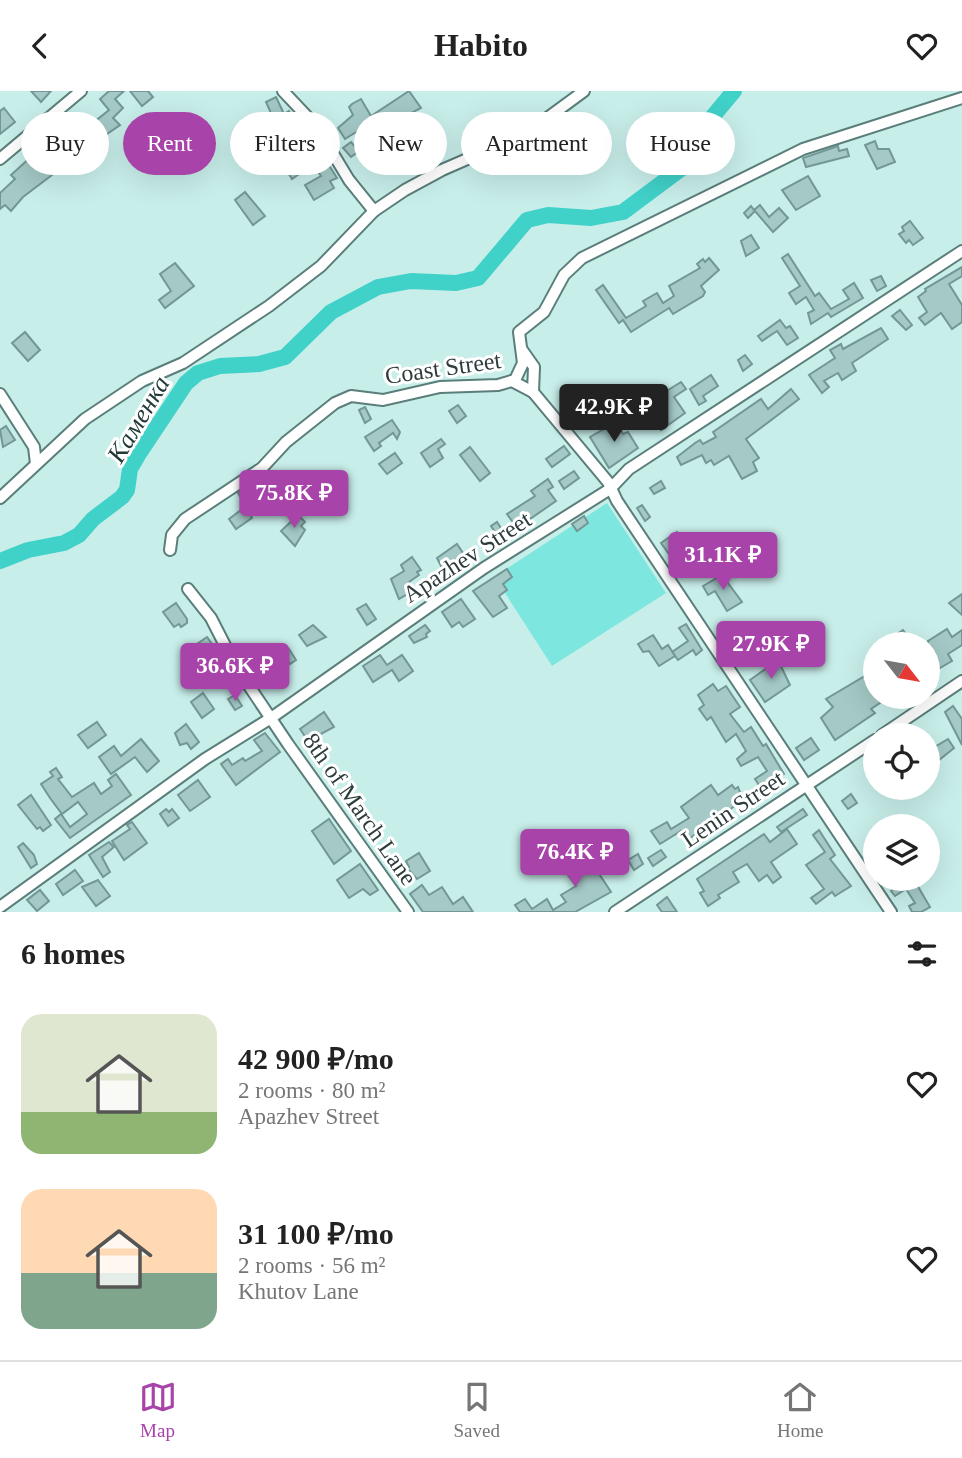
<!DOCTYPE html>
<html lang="en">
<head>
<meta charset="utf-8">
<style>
	:root { --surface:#fff; --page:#f6f6f6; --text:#222; --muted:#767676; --line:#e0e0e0; --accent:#a743a9 }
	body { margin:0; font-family:"Times New Roman",serif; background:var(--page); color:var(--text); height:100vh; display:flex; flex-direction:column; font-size:26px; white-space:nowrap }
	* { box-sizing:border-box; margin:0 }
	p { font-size:23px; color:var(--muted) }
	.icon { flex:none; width:38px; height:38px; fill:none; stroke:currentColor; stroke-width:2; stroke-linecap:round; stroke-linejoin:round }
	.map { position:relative; height:821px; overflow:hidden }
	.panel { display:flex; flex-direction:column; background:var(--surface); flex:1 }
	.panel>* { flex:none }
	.banner { position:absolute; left:21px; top:21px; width:920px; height:63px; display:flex; gap:14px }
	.needle { width:46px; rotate:121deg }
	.tools { position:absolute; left:863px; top:541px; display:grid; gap:14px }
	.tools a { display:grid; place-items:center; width:77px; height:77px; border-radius:50%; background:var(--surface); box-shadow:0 7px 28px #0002; font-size:35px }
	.price { position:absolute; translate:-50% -60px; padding:0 16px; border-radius:7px; background:var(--accent); color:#fff; font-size:23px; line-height:46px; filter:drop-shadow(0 2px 4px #0008) }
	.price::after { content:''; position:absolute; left:50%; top:42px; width:21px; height:16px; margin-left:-10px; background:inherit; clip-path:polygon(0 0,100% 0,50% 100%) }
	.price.selected { background:#222; color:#fff }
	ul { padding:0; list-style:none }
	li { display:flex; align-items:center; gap:21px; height:175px; padding:0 21px }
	li span { display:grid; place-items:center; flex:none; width:196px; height:140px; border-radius:21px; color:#555 }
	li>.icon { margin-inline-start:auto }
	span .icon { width:84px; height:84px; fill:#fffc; stroke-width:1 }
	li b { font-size:30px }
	h2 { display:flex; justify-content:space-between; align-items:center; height:84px; padding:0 21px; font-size:30px }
	.tag { padding:0 24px; border-radius:32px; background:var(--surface); box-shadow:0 7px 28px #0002; font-size:24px; line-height:63px }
	.tag.selected { background:var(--accent); color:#fff }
	header { display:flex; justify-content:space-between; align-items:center; height:91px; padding:0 21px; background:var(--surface); font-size:32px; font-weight:600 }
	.tab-bar { display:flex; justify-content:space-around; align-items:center; height:98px; border-top:2px solid var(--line); background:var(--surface); font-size:19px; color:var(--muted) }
	.tab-bar a { display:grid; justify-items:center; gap:4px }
	.tab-bar .selected { color:var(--accent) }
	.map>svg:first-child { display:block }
</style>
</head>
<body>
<header><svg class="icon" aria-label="back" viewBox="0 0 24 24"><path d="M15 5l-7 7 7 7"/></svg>Habito<svg class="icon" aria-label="heart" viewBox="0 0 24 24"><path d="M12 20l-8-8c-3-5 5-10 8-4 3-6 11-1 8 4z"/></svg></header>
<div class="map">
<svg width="962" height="821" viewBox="0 0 962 821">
	<rect width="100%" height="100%" fill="#c8eeea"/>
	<polygon fill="#7de7df" points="607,412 666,502 552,575 505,502 507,499 497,484"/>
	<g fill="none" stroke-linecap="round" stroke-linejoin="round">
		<polyline stroke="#40d1c9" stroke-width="16" points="0,470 28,459 64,452 79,444 93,428 122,406 127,399 130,378 140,361 186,292 198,282 220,275 259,273 285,266 331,221 378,196 411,190 456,192 478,187 527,129 548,124 591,127 623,121 694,68 709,30 734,0"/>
	</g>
	<g fill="#a4c9c6" stroke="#739794" stroke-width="2">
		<polygon points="31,0 51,0 41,11"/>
		<polygon points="109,0 124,0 115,8 123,17 113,27 120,34 84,59 74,47 109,19 100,8"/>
		<polygon points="130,0 148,0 153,6 142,15"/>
		<polygon points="409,0 421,17 377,40 378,45 371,47 366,35 345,48 338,37 353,24 349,16 352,13 361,8 371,25"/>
		<polygon points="276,6 284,23 289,20 293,28 277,37 285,52 277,56 264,34 274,29 266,11"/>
		<polygon points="4,17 15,31 0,43 0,20"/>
		<polygon points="146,23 151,29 141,37 136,32"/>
		<polygon points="293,42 306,54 295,62 285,48"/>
		<polygon points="421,42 431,60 424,64 415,46"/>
		<polygon points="875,50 878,58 889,58 895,71 877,78 865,54"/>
		<polygon points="351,51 359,60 351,66 343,57"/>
		<polygon points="44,54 64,75 23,106 11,120 5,114 0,118 0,102 15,88 11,84"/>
		<polygon points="838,55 839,60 847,58 849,65 806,76 803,67"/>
		<polygon points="320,60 337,87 330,90 334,97 314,109 305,94 321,85 317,79 322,76 314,64"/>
		<polygon points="298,74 302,81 292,88 287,80"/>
		<polygon points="808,85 820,105 796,119 782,99"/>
		<polygon points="245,101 265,125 253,134 235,109"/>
		<polygon points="760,114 769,126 779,117 788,127 773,141 755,120 748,127 744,122 751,115 754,119"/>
		<polygon points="910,130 923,147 913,154 909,149 906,152 899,143 904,140 902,136"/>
		<polygon points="751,144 759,157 746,165 741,150"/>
		<polygon points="788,163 815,205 819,202 831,218 849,208 843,199 854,192 863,207 831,226 828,222 811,233 808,222 814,219 806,206 796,213 789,202 800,195 782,167"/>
		<polygon points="709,167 719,179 701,195 705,201 703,205 673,223 669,217 631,241 623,229 619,232 596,199 603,194 626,227 646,215 643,210 657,202 663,212 674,205 669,195 700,177 697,173 703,168 705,171"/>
		<polygon points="175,172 194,195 165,217 159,209 171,200 160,183"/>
		<polygon points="962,176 962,185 949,193 962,214 962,231 952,238 941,222 925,234 919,227 927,221 918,206 926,200 925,198"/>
		<polygon points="881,185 886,195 877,200 871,189"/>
		<polygon points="900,219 912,234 906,239 892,225"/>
		<polygon points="780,229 786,237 790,235 798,247 787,254 777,240 762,250 758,245"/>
		<polygon points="881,237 888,248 852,272 856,280 842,289 838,282 824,290 829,296 822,302 809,284 835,267 830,259 841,253 843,258"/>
		<polygon points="25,241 40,259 28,270 12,252"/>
		<polygon points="745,264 752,273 743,280 738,269"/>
		<polygon points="711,284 718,295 703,305 706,310 699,314 690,298"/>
		<polygon points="681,291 686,298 674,306 685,322 661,339 644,314"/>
		<polygon points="791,298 799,308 746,348 759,367 753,371 757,380 742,388 729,365 714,374 711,369 706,372 702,364 681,374 677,366 695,352 700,349 703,353 716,346 713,341 761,308 768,318"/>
		<polygon points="458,314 466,325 457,332 449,320"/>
		<polygon points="365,316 371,328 365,332 359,319"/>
		<polygon points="392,329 400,341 397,348 393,342 379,352 381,355 374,360 365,346"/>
		<polygon points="616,331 623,343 628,341 638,357 609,377 590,346"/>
		<polygon points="6,335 15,349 3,356 0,339"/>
		<polygon points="441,348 445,353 438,358 443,367 430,376 421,362"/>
		<polygon points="564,355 570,363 552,376 546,368"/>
		<polygon points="470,356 490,382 480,390 460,364"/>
		<polygon points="395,362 402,372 387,383 379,373"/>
		<polygon points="574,380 579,387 564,398 559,390"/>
		<polygon points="548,388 553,396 548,399 556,410 517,437 507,423 535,405 531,400"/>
		<polygon points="661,390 665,397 654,403 650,397"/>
		<polygon points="253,392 259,403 244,412 238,402"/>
		<polygon points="642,414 650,426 645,430 637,417"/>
		<polygon points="245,416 252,427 236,438 229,428"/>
		<polygon points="298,424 305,431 301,435 305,439 295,455 281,440"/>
		<polygon points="584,425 588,432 577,440 572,433"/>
		<polygon points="497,431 506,445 500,449 491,435"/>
		<polygon points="677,441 693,463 697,461 704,470 684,484 661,452"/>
		<polygon points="457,453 465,465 442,477 437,467"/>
		<polygon points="412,466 421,479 417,481 419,484 409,491 414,499 399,508 391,488 404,480 401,474"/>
		<polygon points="507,478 512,486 503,493 507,499 499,505 507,517 493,526 473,500"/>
		<polygon points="722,484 742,511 727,520 715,500 708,504 703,495"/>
		<polygon points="962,503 962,524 949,512"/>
		<polygon points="461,508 475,528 463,536 459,531 452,536 442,521"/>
		<polygon points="176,512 187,528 187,532 181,536 179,533 174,536 163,521"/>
		<polygon points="366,513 376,528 367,534 357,518"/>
		<polygon points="686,533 702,559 696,564 693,559 678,569 672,561 688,550 679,537"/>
		<polygon points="736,533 740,541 725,549 721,542"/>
		<polygon points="313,534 326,546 307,555 299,544"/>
		<polygon points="425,534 430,540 426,543 427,546 414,552 409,545"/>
		<polygon points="947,538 952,546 962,539 962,554 948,563 952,570 928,584 928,550"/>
		<polygon points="903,539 913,553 890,553 888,549"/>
		<polygon points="749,540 756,552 749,556 742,543"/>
		<polygon points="653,544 662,558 668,554 675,565 659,575 649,560 643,561 638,553"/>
		<polygon points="207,546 221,565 210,571 205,563 201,565 194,555"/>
		<polygon points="764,549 769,560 761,564 755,554"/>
		<polygon points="289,558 296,569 290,573 287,568 262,581 256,571 270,561 275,568"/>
		<polygon points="380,564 387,574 402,564 413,580 399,590 392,579 373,591 363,575"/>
		<polygon points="778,569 790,594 765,611 750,589"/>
		<polygon points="875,579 875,606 889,606 871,618 875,622 835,649 821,627 833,616 826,608"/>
		<polygon points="713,593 718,600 726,595 740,616 730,623 744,641 751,636 763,655 766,653 784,683 761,697 755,688 767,680 758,666 741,675 737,668 746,660 736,643 726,651 711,626 707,629 699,618 704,614 698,604"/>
		<polygon points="203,602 214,618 202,627 191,611"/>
		<polygon points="235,604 242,615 235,619 228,608"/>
		<polygon points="953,615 962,628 962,654 945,621"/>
		<polygon points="324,621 334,636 308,650 300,638"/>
		<polygon points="97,631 106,644 88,657 78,644"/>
		<polygon points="186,633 199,651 191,658 187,652 180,654 175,642"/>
		<polygon points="265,642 280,661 236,694 221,673 228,668 232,674 243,667 245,670 262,660 254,649"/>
		<polygon points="811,647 819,659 804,669 796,657"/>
		<polygon points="141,648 159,670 147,681 135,666 111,683 99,666 114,655 121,665"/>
		<polygon points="948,648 954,657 933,674 928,660"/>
		<polygon points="56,677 62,686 58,688 72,706 94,692 101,703 112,695 108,689 116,683 131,704 70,747 55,728 61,723 70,736 87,723 78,711 62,723 50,707 41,693 53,685 50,681"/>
		<polygon points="198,689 210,706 190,720 178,704"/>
		<polygon points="711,694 718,704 732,694 735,698 738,696 743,709 686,750 681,740 660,753 651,740 667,731 671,738 689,727 681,716"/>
		<polygon points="851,703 857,712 848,718 842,710"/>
		<polygon points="31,704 51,734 43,740 40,736 37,738 18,714"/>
		<polygon points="166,718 169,721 172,718 179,727 168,735 160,723"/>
		<polygon points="803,718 807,724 781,741 777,736"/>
		<polygon points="329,728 351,760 334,773 312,740"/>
		<polygon points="132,731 147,752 124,769 112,750 130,738 127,734"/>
		<polygon points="787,738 797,753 771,771 781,786 773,792 767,784 759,790 747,773 733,781 739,791 718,804 720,807 708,815 700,802 704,800 697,788 764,743 770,751"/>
		<polygon points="819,739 835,764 830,768 851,795 835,805 832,801 816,813 811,807 824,798 806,774 825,761 813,744"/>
		<polygon points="109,751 114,756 102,766 110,781 103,786 89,764"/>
		<polygon points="23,752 34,764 37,773 31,777 18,756"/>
		<polygon points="661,759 666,766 653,775 648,767"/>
		<polygon points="419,762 430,780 417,788 407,777 409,776 406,770"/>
		<polygon points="586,763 611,801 575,821 520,821 515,814 525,808 532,818 547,808 553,819 566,811 561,804 576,795 563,777"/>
		<polygon points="638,763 643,773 634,779 628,769"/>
		<polygon points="360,773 378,799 370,804 363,798 349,807 337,789"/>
		<polygon points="75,779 83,790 63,804 56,793"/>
		<polygon points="910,788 923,788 916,792 930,816 921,821 912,821 909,815 915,812 906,798 895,805 891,800"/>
		<polygon points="98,789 110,805 96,815 82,796"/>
		<polygon points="422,794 429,804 442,796 453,813 463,806 473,821 423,821 410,803"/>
		<polygon points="40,799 49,810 37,820 27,809"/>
		<polygon points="667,806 677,821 662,821 657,814"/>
	</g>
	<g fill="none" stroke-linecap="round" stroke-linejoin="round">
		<defs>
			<g id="minor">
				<polyline points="283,0 317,36 349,89 374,120"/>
				<polyline points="0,68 81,0"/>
				<polyline points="512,290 533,301 534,276 522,259"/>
				<polyline points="533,301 608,391 617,410 891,821"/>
				<polyline points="0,303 34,356 36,373"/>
				<polyline points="0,407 85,328 142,290 183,272 269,215 321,175 374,120 405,99 442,79 527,42 584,0"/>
				<polyline points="170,459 172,444 185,428 262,377 286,351 335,312 351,305 383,309 440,296 498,294 515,289 523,272 519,241 544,221 564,184 582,167 803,58 962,7"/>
				<polyline points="188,498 211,527 235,574 288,653 408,821"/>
				<polyline points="882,644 962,590"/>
				<polyline points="0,816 205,668 271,627 484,477 610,398 629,378 962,160"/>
				<polyline points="615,821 875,649"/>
			</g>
		</defs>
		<use href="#minor" stroke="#5a7e7a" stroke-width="14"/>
		<use href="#minor" stroke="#fff" stroke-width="10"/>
	</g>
	<g text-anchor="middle" stroke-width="6" stroke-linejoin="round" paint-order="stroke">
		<g font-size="24" fill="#2d3c3b" stroke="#fff">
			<text transform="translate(443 277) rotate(-8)" y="8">Coast Street</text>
			<text transform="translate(467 466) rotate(-33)" y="8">Apazhev Street</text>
			<text transform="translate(360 718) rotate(55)" y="8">8th of March Lane</text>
			<text transform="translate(733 718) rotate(-34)" y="8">Lenin Street</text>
		</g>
		<g font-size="26" font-style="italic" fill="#223a38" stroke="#fff">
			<text transform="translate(138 328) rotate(-59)" y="9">Каменка</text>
		</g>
	</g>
</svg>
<div class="tools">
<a><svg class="needle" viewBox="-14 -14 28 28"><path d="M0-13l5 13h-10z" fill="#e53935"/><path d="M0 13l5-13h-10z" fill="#767676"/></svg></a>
<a><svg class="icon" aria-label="locate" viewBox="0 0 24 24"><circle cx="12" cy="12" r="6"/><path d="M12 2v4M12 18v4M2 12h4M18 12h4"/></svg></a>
<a><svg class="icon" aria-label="layers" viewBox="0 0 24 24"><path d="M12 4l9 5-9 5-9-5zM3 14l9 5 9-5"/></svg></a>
</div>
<b class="price selected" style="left:614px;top:353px">42.9K ₽</b>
<b class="price" style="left:294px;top:439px">75.8K ₽</b>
<b class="price" style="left:723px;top:501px">31.1K ₽</b>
<b class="price" style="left:771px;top:590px">27.9K ₽</b>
<b class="price" style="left:235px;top:612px">36.6K ₽</b>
<b class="price" style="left:575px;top:798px">76.4K ₽</b>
<div class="banner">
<a class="tag">Buy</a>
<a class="tag selected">Rent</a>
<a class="tag">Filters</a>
<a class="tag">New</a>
<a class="tag">Apartment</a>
<a class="tag">House</a>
</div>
</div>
<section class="panel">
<h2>6 homes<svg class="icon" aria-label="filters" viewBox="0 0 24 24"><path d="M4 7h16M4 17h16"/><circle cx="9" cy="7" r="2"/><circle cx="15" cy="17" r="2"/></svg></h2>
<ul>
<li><span style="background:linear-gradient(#dfe7d0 70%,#8fb573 0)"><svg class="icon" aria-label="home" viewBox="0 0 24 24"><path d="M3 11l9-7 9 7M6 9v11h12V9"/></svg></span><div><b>42 900 ₽/mo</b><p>2 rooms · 80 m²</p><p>Apazhev Street</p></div><svg class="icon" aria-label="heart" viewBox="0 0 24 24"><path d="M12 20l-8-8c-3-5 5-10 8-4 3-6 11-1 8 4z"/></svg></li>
<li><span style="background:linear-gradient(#ffd9b3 60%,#7fa58c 0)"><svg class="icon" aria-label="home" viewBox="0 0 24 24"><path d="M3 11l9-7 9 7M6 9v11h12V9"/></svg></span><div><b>31 100 ₽/mo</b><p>2 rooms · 56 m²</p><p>Khutov Lane</p></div><svg class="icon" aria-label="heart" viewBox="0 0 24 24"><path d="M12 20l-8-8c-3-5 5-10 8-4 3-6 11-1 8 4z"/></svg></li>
</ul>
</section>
<nav class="tab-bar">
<a class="selected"><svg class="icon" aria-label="map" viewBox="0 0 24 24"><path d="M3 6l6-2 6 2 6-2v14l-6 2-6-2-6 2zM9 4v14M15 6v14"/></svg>Map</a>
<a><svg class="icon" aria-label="saved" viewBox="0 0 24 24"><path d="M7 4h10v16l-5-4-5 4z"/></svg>Saved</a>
<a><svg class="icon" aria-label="home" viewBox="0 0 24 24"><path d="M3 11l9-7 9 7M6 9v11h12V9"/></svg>Home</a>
</nav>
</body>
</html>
